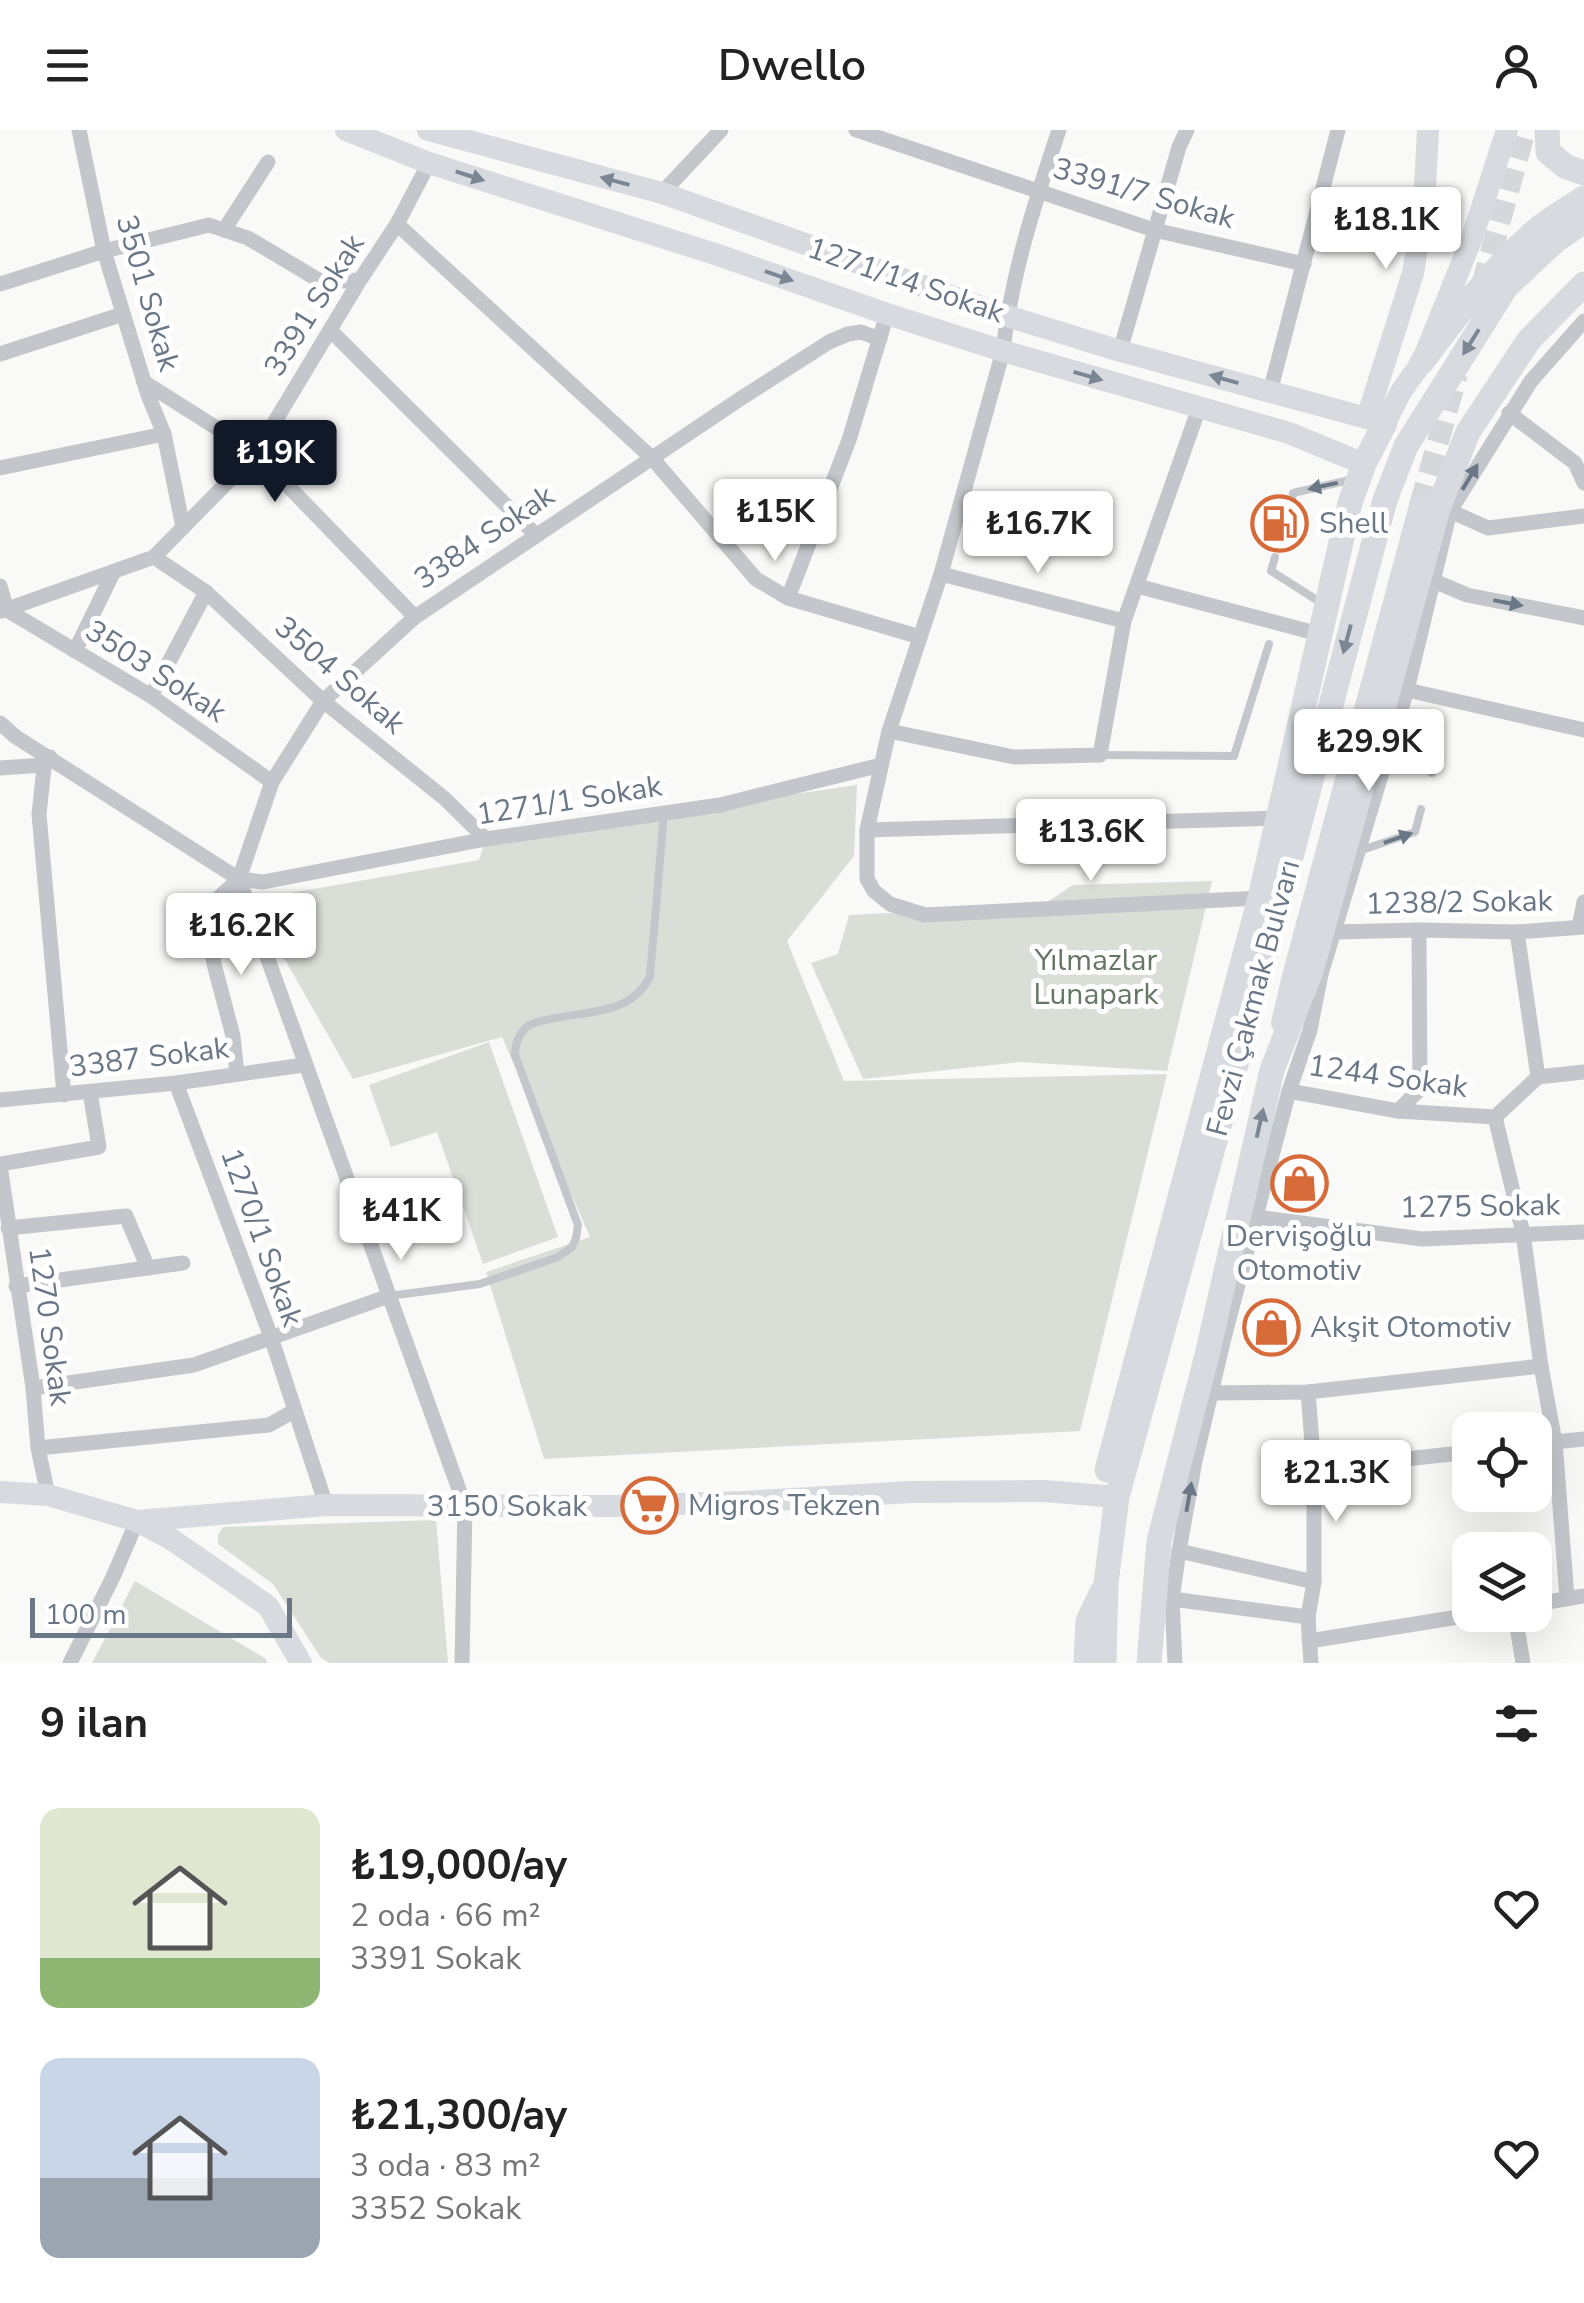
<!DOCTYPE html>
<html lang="tr">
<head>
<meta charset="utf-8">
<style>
	:root { --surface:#fff; --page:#f2f2f2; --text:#222; --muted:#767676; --accent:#111827 }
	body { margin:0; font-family:"Nunito Sans",sans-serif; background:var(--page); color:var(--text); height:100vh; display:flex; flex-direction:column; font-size:38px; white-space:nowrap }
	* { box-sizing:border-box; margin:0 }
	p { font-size:32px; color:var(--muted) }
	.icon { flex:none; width:55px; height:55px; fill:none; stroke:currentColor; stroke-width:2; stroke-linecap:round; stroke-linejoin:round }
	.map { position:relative; height:1533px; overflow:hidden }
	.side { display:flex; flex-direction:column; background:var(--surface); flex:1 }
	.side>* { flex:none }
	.buttons { position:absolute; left:1452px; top:1282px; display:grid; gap:20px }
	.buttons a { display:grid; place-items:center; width:100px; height:100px; border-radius:20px; background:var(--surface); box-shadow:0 10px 40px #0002; font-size:50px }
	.scale { position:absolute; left:30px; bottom:25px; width:262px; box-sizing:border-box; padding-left:10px; border:5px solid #6a7786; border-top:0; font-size:28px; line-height:35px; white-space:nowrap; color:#6a7786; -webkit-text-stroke:8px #fff; paint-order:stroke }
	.price { position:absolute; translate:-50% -85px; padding:0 22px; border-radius:10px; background:#fff; color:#222; font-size:32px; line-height:65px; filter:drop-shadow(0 2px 5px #0008) }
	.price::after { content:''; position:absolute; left:50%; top:60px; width:30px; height:22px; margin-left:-15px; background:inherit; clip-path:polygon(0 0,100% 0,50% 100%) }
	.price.current { background:var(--accent); color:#fff }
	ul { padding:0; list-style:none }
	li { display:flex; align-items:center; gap:30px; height:250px; padding:0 40px }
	li span { display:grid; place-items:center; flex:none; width:280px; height:200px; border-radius:20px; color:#555 }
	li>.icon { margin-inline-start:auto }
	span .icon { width:120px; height:120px; fill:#fffc; stroke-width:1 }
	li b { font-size:42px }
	h2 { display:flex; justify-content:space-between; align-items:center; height:120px; padding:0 40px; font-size:42px }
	header { display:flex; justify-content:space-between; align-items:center; height:130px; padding:0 40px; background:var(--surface); font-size:45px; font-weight:600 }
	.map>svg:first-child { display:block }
</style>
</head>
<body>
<header><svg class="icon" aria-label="menu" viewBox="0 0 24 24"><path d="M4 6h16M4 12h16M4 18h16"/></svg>Dwello<svg class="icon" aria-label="person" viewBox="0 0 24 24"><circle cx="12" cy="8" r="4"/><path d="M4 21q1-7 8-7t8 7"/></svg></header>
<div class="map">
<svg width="1584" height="1533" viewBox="0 0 1584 1533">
	<rect width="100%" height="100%" fill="#f9f9f7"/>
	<g fill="#d9ded6">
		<polygon points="857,655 854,726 787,811 844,951 1167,944 1080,1301 544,1329 486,1142 590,1107 502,907 353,949 263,791 262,768 479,730 486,709"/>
		<polygon points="1212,751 1167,941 1020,932 863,949 811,833 838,824 849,785 1041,776 1073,755"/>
		<polygon points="489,912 558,1107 483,1134 437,1002 391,1017 369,955"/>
		<polygon points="436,1390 448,1533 330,1533 321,1528 273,1454 218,1414 218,1405 223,1397"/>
		<polygon points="135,1451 266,1529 267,1533 92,1533"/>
	</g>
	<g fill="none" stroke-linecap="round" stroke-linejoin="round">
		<g stroke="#d5d8db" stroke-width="22" stroke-dasharray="22 11" stroke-linecap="butt">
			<polyline points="1482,156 1525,0"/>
			<polyline points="1420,376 1457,244"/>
		</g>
		<g stroke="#c3c6ca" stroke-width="8">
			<polyline points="1292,370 1293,363 1354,349"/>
			<polyline points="1275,427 1271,441 1323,474"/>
			<polyline points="1400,586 1436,630 1432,643"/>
			<polyline points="1100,625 1234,626 1269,514"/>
			<polyline points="1359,721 1415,702 1421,679"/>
			<path d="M389 1166 480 1154 558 1127 572 1117 576 1108 578 1095 515 925C515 912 519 903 529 895 570 878 629 892 650 846L664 683"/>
		</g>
		<g stroke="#c3c6ca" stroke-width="15">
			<polyline points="79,0 104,121 148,265 164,304 183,397"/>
			<polyline points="856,0 1154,100 1304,134"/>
			<path d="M1059 0C1035 72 1011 146 1003 221L941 444 889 601 867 700V749L874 761 890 774 925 785 1260 768"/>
			<polyline points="662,63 721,0"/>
			<polyline points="397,94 652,328 756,449 788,468 920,507"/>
			<polyline points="224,100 268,32"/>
			<polyline points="0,154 104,121 209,95 248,108 322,152 360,150"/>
			<polyline points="330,200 536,405"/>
			<polyline points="880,209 861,202 848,204 829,212 743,267 415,487 323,571 272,652 239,749 263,752 486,709 720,675 881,635"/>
			<polyline points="1120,221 1179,17 1187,0"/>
			<polyline points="0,224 123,184"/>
			<polyline points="144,252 256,323 415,487"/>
			<polyline points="1270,262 1338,0"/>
			<polyline points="1509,283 1575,333 1584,353"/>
			<polyline points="0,338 164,304"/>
			<polyline points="1450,381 1488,398 1584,386"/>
			<polyline points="154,427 256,323 360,150 397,94 429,33"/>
			<polyline points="154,427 206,462 323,571 444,668 486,709"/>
			<polyline points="941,444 1124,491"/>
			<polyline points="1434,451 1467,465 1584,488"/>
			<polyline points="0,456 7,480"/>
			<polyline points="1137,456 1319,504"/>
			<polyline points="788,468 849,310 887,184"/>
			<polyline points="7,480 151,566 272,652"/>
			<polyline points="2,481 154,427"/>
			<polyline points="75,521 113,443"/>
			<polyline points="1407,560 1584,600"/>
			<polyline points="151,566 206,462"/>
			<polyline points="0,593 16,607 239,749"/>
			<polyline points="889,601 1014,627 1100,625 1124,491 1199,278"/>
			<polyline points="50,627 45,629 39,684 64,965"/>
			<polyline points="0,638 44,635"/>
			<polyline points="867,700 1277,688"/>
			<polyline points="239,749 465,1376 462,1533"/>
			<polyline points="1579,797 1584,772"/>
			<polyline points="1335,802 1419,800 1517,802 1584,797"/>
			<polyline points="1517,802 1538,947"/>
			<polyline points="237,944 233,906 214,834 205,780 239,749"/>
			<polyline points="176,953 271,1207 326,1375"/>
			<polyline points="1289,961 1398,981 1495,987 1538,947 1584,942"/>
			<polyline points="0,970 176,953 304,935"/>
			<polyline points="1398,981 1420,959 1419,800"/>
			<polyline points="1495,987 1523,1103 1541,1236 1555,1312 1567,1468"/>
			<polyline points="0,1034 99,1017 90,962"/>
			<polyline points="0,1035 33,1258 38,1318 48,1365"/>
			<polyline points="1257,1087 1422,1109 1584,1102"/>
			<polyline points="8,1098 126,1086 148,1138"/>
			<polyline points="16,1156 183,1133"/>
			<polyline points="33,1258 194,1235 389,1166"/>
			<polyline points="1308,1262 1314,1339 1314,1452 1308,1487 1311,1533"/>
			<polyline points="1212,1263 1308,1262 1541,1236"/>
			<polyline points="1535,1314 1584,1309"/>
			<polyline points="38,1318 269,1295 294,1281"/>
			<polyline points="1314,1339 1470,1322"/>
			<polyline points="1179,1421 1314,1452"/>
			<polyline points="1172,1469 1308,1487"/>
			<polyline points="1535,1474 1584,1466"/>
			<polyline points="1515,1485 1523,1533"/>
			<polyline points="1309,1511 1471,1485"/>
			<polyline points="70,1533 113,1447 137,1391"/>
			<polyline points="1175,1533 1172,1469 1179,1421 1195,1331 1224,1208 1289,961 1310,900 1321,844 1407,560 1450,381 1531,251 1584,191"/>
		</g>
		<g stroke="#d7dbdf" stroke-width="22">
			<polyline points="346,0 429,33 718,125 887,184 1003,221 1289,303 1364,334"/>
			<polyline points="428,0 662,63 1007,186 1120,221 1385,293 1402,260 1422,232 1472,108 1507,0"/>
			<polyline points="1367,288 1413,143 1424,75 1428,0"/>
			<polyline points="1282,893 1293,846 1420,376"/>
			<polyline points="0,1362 48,1365 137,1391 171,1409 268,1476 301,1533"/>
			<polyline points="137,1391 326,1375 612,1376 743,1372 911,1362 1044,1361 1117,1367"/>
		</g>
		<g stroke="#d7dbdf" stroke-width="25">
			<polyline points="1547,0 1548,22 1565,36 1584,43"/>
			<path d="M1422 232C1454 188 1497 133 1539 98 1553 87 1569 78 1584 68"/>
			<polyline points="1107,1340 1260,768 1350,373 1364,334 1385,293"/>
			<polyline points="1086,1533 1088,1491 1102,1462"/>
			<polyline points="1104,1533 1106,1453 1117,1367 1243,909 1385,370 1406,316 1506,157 1555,111 1584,91"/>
			<polyline points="1149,1533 1159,1411 1207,1225 1272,940 1311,841 1438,379 1468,302 1529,210 1584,154"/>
		</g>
	</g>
	<defs><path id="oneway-solid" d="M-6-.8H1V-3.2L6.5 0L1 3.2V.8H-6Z" transform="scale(2.5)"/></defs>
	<g fill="#7a8693">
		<use href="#oneway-solid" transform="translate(470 46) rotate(18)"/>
		<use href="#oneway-solid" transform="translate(615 51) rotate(-165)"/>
		<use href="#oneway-solid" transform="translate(779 146) rotate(19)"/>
		<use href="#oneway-solid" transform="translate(1471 212) rotate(122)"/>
		<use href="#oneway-solid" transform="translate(1088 246) rotate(16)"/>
		<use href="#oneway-solid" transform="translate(1224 249) rotate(-164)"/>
		<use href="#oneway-solid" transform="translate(1347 509) rotate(105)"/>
		<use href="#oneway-solid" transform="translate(1260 993) rotate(-77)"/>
	</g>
	<g fill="#6a7786">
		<use href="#oneway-solid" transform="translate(1470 347) rotate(-59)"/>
		<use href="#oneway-solid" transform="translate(1323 356) rotate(168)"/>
		<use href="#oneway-solid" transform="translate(1508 473) rotate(11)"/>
		<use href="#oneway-solid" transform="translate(1398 708) rotate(-19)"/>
		<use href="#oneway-solid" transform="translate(1189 1367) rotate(-80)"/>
	</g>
	<defs>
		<symbol id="fuel-ring" viewBox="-11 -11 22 22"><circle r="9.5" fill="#fff" stroke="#d76a39" stroke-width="1.5"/><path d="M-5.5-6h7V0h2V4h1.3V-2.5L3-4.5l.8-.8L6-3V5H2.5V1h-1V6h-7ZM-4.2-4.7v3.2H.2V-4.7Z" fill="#d76a39"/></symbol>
		<symbol id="shop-ring" viewBox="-11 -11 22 22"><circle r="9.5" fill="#fff" stroke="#d76a39" stroke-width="1.5"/><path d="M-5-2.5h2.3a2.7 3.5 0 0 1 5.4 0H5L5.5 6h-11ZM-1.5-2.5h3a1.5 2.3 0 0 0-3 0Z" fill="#d76a39"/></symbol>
		<symbol id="supermarket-ring" viewBox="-11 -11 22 22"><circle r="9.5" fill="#fff" stroke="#d76a39" stroke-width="1.5"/><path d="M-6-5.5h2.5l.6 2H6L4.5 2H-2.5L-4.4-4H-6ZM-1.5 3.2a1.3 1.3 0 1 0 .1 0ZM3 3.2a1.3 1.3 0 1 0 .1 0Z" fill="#d76a39"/></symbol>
	</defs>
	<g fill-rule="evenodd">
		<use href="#fuel-ring" x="1248" y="362" width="63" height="63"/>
		<use href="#shop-ring" x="1268" y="1022" width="63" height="63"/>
		<use href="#shop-ring" x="1240" y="1166" width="63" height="63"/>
		<use href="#supermarket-ring" x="618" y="1344" width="63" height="63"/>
	</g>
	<g text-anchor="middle" stroke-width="10" stroke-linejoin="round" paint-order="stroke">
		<g font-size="30" fill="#6a7786" stroke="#fff">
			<text transform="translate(1144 63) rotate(16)" y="10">3391/7 Sokak</text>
			<text transform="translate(906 150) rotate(19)" y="10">1271/14 Sokak</text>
			<text transform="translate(148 163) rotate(74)" y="10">3501 Sokak</text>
			<text transform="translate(314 175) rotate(-58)" y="10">3391 Sokak</text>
			<text transform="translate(484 407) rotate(-34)" y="10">3384 Sokak</text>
			<text transform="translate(156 541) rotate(33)" y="10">3503 Sokak</text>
			<text transform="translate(340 545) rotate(41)" y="10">3504 Sokak</text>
			<text transform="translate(569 670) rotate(-9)" y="10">1271/1 Sokak</text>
			<text transform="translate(1459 772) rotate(-1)" y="10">1238/2 Sokak</text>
			<text transform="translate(1253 868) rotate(-75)" y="10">Fevzi Çakmak Bulvarı</text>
			<text transform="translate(149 927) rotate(-7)" y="10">3387 Sokak</text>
			<text transform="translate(1388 946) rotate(8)" y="10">1244 Sokak</text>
			<text transform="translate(1480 1076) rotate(-1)" y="10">1275 Sokak</text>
			<text transform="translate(262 1107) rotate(70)" y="10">1270/1 Sokak</text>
			<text transform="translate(50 1196) rotate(82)" y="10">1270 Sokak</text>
			<text x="507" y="1386">3150 Sokak</text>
		</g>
		<g font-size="30" fill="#6a7786" stroke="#fff" text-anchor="start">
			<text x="1319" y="403">Shell</text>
			<text x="1299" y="1116" text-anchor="middle">Dervişoğlu<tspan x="1299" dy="34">Otomotiv</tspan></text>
			<text x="1310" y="1207">Akşit Otomotiv</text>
			<text x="688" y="1385">Migros Tekzen</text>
		</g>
		<g font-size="30" fill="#667865" stroke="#fff">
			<text x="1096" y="840">Yılmazlar<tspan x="1096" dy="34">Lunapark</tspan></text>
		</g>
	</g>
</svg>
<div class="buttons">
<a><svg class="icon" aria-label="locate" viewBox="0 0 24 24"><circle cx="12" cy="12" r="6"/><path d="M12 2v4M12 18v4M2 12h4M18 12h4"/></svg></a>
<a><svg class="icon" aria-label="layers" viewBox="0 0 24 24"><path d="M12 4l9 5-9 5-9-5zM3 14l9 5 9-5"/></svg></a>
</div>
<div class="scale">100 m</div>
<b class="price" style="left:1386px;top:142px">₺18.1K</b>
<b class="price current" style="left:275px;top:375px">₺19K</b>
<b class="price" style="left:775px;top:434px">₺15K</b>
<b class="price" style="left:1038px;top:446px">₺16.7K</b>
<b class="price" style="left:1369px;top:664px">₺29.9K</b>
<b class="price" style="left:1091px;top:754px">₺13.6K</b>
<b class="price" style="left:241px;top:848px">₺16.2K</b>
<b class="price" style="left:401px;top:1133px">₺41K</b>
<b class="price" style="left:1336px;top:1395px">₺21.3K</b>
</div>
<section class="side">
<h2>9 ilan<svg class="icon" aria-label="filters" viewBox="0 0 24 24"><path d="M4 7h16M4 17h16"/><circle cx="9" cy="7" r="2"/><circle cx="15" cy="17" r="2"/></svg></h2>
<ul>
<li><span style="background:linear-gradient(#dfe7d0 75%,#8fb573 0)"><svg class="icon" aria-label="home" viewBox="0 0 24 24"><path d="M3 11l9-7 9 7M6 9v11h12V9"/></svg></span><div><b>₺19,000/ay</b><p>2 oda · 66 m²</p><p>3391 Sokak</p></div><svg class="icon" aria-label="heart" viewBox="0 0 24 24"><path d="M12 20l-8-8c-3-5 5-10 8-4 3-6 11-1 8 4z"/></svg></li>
<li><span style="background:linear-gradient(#c9d6e8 60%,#9aa5b1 0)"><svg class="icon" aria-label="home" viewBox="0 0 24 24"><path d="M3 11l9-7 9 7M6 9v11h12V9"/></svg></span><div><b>₺21,300/ay</b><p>3 oda · 83 m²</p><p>3352 Sokak</p></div><svg class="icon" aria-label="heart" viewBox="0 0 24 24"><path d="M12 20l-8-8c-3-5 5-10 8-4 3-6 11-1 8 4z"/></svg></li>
</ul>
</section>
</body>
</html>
